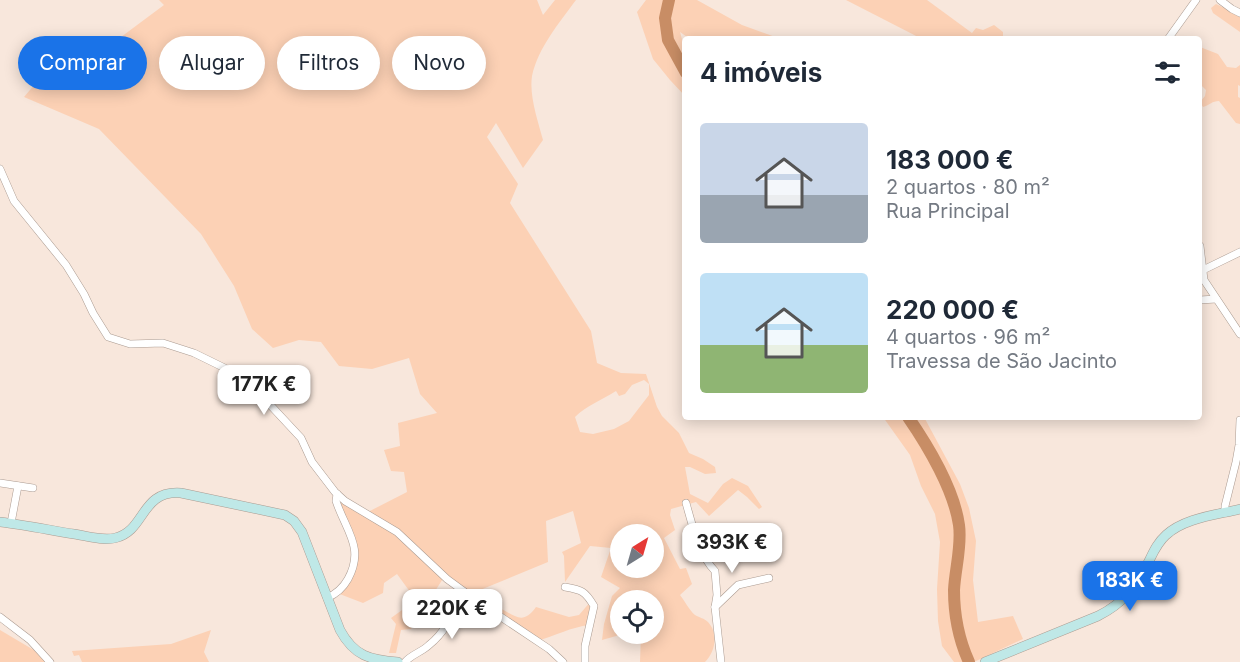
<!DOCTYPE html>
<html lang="pt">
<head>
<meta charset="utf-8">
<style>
	:root { --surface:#fff; --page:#f2f2f3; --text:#1f2937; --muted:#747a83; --accent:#1a73e8 }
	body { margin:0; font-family:Inter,sans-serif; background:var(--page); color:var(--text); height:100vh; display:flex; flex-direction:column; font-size:22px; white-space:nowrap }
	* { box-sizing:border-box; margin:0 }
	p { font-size:20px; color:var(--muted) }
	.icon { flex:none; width:33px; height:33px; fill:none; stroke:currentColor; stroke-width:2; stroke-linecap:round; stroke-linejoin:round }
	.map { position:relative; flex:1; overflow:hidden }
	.drawer { position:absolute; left:682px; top:36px; width:520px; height:384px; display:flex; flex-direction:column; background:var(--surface); border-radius:6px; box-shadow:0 3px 15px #0003 }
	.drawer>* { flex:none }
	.banner { position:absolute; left:18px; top:36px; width:570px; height:54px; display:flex; gap:12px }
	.needle { width:39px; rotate:37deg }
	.buttons { position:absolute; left:610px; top:524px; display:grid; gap:12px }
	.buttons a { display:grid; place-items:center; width:54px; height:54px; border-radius:50%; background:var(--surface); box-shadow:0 3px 15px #0003; font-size:30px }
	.price { position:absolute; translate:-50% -51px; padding:0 14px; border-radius:12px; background:#fff; color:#222; font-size:20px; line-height:39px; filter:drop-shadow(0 2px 3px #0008) }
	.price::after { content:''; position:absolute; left:50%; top:36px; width:18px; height:14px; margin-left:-9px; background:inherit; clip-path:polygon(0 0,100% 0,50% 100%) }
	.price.on { background:var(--accent); color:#fff }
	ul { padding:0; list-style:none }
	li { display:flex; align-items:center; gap:18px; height:150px; padding:0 18px }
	li span { display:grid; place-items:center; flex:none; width:168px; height:120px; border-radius:6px; color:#555 }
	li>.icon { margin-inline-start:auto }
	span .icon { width:72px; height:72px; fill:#fffc; stroke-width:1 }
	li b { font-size:26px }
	h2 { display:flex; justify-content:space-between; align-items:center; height:72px; padding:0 18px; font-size:26px }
	.chip { padding:0 21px; border-radius:27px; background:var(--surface); box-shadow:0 3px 15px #0003; font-size:21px; line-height:54px }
	.chip.on { background:var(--accent); color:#fff }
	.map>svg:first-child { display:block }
</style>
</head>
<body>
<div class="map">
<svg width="1240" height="662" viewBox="0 0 1240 662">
	<rect width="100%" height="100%" fill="#f8e7dc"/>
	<g fill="#fcd1b5" fill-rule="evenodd">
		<path d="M159 0H537L543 15 555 0H576C559 23 538 48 532 76 529 96 538 121 543 140L523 168 496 123 487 137 518 184 510 203 591 331 597 363 621 373 646 374 657 407 662 416 679 433 689 453 703 459 715 467 716 473 705 474 690 467H685L690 494 708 503 723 484 732 478 748 486 762 507 759 509 747 497 738 490 709 516 696 502 671 509 670 515 675 530 664 538 680 569 686 568 692 584 680 595C685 601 689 610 695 615 700 618 704 618 708 622 719 634 715 652 705 662H640L641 633H654V600H621V633H627L602 640 604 624 612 596 620 588 601 577 611 548 590 546 565 582 564 556 562 552 581 543 573 511 546 521 548 562 468 595 444 577 411 629 401 630 396 653H389L396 624 391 618 416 600 397 574 384 583 383 593 363 603 337 593 346 583 356 557 337 494 366 513 407 492 404 472 391 471 384 450 400 446 398 423 437 413 420 394 409 358 372 369 339 366 321 342 299 340 273 348 252 329 234 286 201 234 99 129 24 97 41 77 31 54 121 37 164 5ZM644 380 649 384V395L629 421 614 429 593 434 580 432 575 417C586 406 602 400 616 391L619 396 625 394 632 385ZM621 534H654V567H621Z"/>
		<polygon points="646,0 697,0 742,25 781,39 690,39 680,32 685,50 685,96 670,80 653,59 637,12"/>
		<polygon points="846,0 927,0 972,33 976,28 983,30 994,25 1003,32 1003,39 922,39"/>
		<polygon points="1216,4 1240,15 1240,32 1213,13 1211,8"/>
		<path d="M1200 47 1218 54 1227 67 1236 68 1240 65V86L1238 85V97L1240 98V124L1236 123 1219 101C1212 101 1210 105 1203 107L1200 102 1205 96 1206 90 1200 84Z"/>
		<polygon points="883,417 924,417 960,484 969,508 976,541 973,580 978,622 1013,616 1023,639 974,662 954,662 942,646 938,621 937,589 940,542 935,514 921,486 910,455"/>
		<path d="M591 601 589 625C572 627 554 636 537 641L491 610 497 607C514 614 522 627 536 607L569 617 579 615Z"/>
		<polygon points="0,630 54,662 0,662"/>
		<polygon points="211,630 204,652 209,662 82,662 79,655 74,656 72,651 171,644"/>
	</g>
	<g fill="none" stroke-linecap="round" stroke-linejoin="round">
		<g stroke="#c88d65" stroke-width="12">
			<polyline points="669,0 665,18 668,40 686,73"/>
			<path d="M908 417C928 446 954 490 959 525 962 546 955 569 954 590 954 614 959 640 969 662"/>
		</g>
		<defs>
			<g id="street">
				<polyline points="1220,0 1232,9 1240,13"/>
				<polyline points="1168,39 1196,0"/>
				<polyline points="0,169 14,201 66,265 84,294 93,313 108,337 130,344 163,343 194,353 241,376 260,394 301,438 312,462 335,492 345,501 397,532 447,579 477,601 549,649 563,662"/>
				<polyline points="1200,246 1204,280 1240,334"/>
				<polyline points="1203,270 1240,252"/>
				<polyline points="1200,300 1216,299"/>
				<polyline points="0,483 33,488"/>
				<path d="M686 503C692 524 699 555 715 571L717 595 715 607 721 662"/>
				<polyline points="1225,513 1225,506 1236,462 1239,445 1240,420"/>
				<polyline points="11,523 18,486"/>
				<path d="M565 587C582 590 585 591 594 606L585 646V662"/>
				<path d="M327 598C336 594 343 588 348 579 365 548 346 531 336 501L337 494"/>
				<polyline points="715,607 738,585 769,578"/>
				<polyline points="0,617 30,640 50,662"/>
				<path d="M405 662C412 654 422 652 429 645 446 632 455 610 464 592"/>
			</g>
			<g id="secondary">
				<path d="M0 522C25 525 49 530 74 534 87 536 102 541 115 538 146 531 140 490 181 493L285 515 294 521 302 532 340 630C354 656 370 660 398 662"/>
				<path d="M985 662 1098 616C1124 603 1134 588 1148 563 1153 553 1157 543 1166 535 1184 518 1216 515 1240 509"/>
			</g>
		</defs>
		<use href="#street" stroke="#ab9b91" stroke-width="8"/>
		<use href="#secondary" stroke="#ab9b91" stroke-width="10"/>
		<use href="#street" stroke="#fff" stroke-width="7"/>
		<use href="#secondary" stroke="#bfe8e7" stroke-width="9"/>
	</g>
</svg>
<div class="buttons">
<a><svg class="needle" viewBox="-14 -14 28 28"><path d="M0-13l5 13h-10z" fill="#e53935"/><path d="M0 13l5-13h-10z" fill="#747a83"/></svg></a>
<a><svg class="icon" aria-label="locate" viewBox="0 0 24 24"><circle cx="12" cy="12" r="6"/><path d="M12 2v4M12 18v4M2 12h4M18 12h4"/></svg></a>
</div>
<b class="price" style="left:264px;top:416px">177K €</b>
<b class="price" style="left:732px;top:574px">393K €</b>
<b class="price on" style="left:1130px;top:612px">183K €</b>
<b class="price" style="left:452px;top:640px">220K €</b>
<div class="banner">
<a class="chip on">Comprar</a>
<a class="chip">Alugar</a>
<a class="chip">Filtros</a>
<a class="chip">Novo</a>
</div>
<section class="drawer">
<h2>4 imóveis<svg class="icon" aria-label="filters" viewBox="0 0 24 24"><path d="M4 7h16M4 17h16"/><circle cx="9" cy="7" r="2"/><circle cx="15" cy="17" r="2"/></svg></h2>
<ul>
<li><span style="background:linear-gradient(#c9d6e8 60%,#9aa5b1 0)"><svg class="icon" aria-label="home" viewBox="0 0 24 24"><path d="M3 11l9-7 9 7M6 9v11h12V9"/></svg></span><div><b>183 000 €</b><p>2 quartos · 80 m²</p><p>Rua Principal</p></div></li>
<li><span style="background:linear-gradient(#bfe0f5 60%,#8fb573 0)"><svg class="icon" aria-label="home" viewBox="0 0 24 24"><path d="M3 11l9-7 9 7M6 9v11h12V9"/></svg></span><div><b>220 000 €</b><p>4 quartos · 96 m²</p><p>Travessa de São Jacinto</p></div></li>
</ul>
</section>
</div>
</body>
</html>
